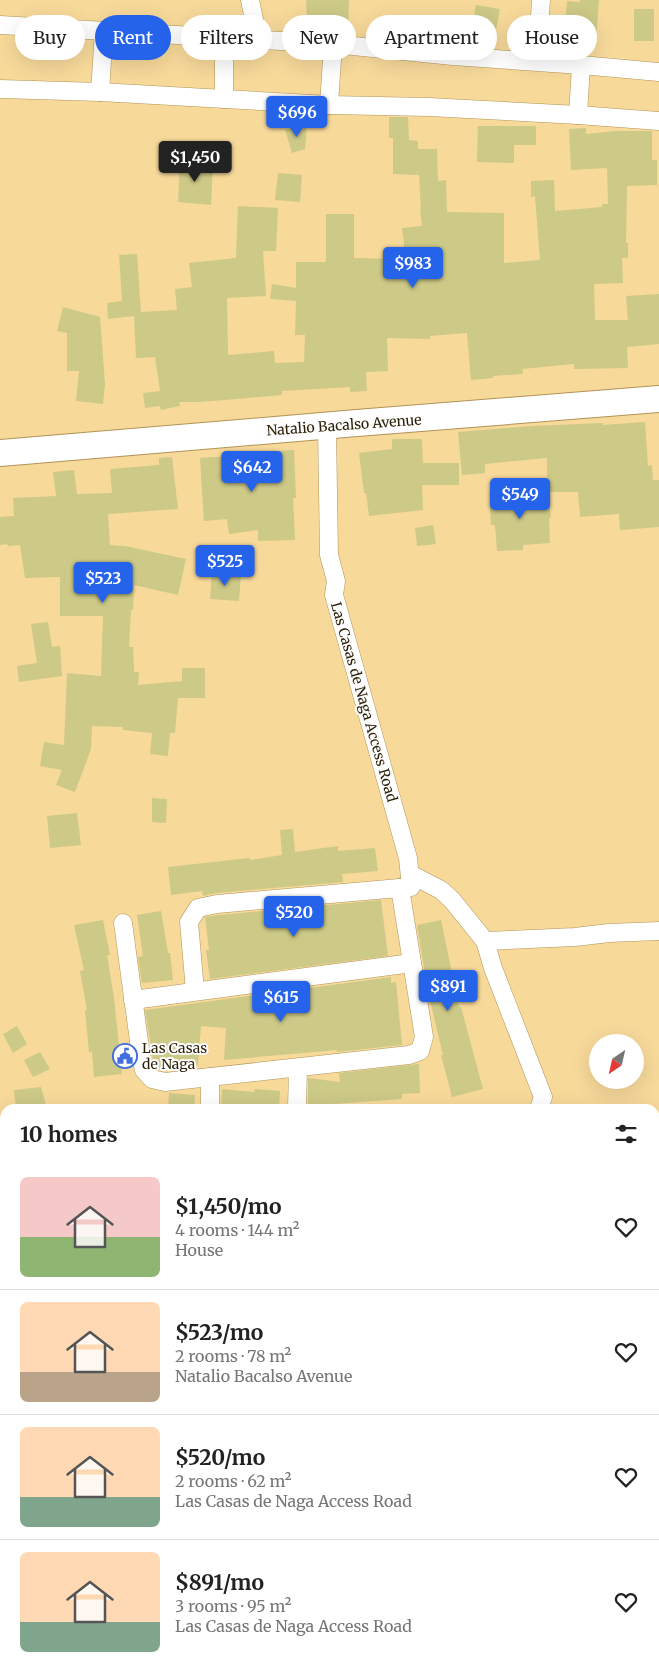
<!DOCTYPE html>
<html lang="en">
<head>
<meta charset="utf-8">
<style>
	:root { --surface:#fff; --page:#f6f6f6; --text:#222; --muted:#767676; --line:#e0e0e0; --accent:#2563eb }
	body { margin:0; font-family:Merriweather,serif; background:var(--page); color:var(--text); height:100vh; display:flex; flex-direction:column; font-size:19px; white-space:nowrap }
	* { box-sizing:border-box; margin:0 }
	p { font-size:16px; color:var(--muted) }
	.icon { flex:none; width:28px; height:28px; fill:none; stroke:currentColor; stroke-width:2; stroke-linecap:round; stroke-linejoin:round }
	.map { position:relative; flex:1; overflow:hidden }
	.side { position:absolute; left:0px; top:1104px; width:660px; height:571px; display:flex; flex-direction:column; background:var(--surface); border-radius:15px 15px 0 0; box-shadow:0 5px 20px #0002 }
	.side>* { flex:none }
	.guide { position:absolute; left:15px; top:15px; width:630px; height:45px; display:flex; gap:10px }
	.needle { width:32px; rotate:214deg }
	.tools { position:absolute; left:589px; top:1034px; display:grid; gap:10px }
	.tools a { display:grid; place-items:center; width:55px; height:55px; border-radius:50%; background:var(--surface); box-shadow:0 5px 20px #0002; font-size:25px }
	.price { position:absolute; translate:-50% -42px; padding:0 11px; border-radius:5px; background:var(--accent); color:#fff; font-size:16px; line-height:32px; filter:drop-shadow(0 1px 2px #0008) }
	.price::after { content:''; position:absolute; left:50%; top:30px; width:15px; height:11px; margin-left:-8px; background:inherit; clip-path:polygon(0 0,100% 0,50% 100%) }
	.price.active { background:#222; color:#fff }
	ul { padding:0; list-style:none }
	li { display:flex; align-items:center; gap:15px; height:125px; padding:0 20px }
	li+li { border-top:1px solid var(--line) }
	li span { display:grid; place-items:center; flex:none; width:140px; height:100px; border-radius:8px; color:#555 }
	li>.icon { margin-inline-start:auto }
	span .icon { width:60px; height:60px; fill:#fffc; stroke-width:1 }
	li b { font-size:21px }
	h2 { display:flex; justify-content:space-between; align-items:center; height:60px; padding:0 20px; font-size:21px }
	.tag { padding:0 18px; border-radius:22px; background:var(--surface); box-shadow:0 5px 20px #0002; font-size:18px; line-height:45px }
	.tag.active { background:var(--accent); color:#fff }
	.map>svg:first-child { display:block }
</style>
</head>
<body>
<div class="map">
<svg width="659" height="1674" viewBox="0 0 659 1674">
	<rect width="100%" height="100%" fill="#f7d99a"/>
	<g fill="#cdc987">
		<polygon points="306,0 349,0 348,35 334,33 334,20 307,21"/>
		<polygon points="580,0 599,0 596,41 564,39 567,1 579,2"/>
		<polygon points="476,5 500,9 494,41 470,37"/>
		<rect x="634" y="9" width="20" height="32"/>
		<polygon points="389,117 408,117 409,140 418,141 418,149 437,149 438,181 446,180 447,212 504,213 504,263 540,260 535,196 531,197 531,181 554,180 555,211 602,207 602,204 608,204 607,168 571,170 569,129 586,128 586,134 616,131 652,131 652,160 657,160 657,185 627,186 626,243 628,243 628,258 622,258 623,283 594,284 595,320 628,320 626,296 659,294 659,344 627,347 628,368 574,369 574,364 522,369 523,374 493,376 493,378 471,380 467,333 430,336 430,339 387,338 388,371 366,372 367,391 350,392 350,387 282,391 282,395 237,399 199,402 179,402 180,406 161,410 160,406 145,408 143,393 160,391 155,357 136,358 134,316 108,319 107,303 122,301 119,255 137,254 141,312 177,310 175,289 192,287 189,263 236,258 238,206 278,208 276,251 263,251 266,296 227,298 228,355 274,351 275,363 304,362 305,335 295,335 296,301 270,299 272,284 296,288 296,262 326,262 326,214 354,214 354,258 404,259 404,244 402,228 422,226 420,209 421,209 419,175 393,174 393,138 389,138"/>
		<polygon points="307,123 305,149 292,153 285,130"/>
		<polygon points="478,126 536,126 536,145 514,145 514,163 477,162"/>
		<polygon points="180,161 213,164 211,205 178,202"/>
		<polygon points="278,173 302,175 300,202 275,200"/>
		<polygon points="63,307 100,317 105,384 103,404 76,401 79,371 67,371 67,333 57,331"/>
		<polygon points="645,422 648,466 652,465 653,480 659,480 659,527 620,530 619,514 580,517 578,492 547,492 547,458 485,464 485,473 462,475 458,432 532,426 603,423 603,425"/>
		<polygon points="392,439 422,439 423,463 459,463 459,485 422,485 423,510 369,516 366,493 364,493 359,453 392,449"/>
		<polygon points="294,450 296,498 293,498 295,540 258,541 258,530 229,534 227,519 204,521 200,458 278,453 277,451"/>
		<polygon points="172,457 178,509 108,514 110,545 125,546 186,559 178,595 134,585 133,610 131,610 129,647 133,647 134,672 139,672 138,685 182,681 182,668 205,668 205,698 178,698 175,733 170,733 168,756 150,754 152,733 123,730 123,727 92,726 91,749 75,792 56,785 62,770 40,766 44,742 64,745 67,673 101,676 103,616 60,616 60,577 25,578 20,545 8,546 7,544 0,545 0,517 14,516 13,498 56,496 53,472 74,470 77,494 112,493 110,469 159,465 159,458"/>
		<polygon points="514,490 515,497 549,495 551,518 549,518 550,543 523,545 523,550 497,551 495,525 491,525 489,491"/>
		<polygon points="433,525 436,544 417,546 415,528"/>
		<polygon points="212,573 241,575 239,601 210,599"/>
		<polygon points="48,622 52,647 60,646 62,676 19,682 17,666 37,663 31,624"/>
		<polygon points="152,798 167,799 166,823 152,822"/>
		<polygon points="77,813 81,845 50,848 47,816"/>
		<polygon points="293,829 295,852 338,846 338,851 375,848 378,871 342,874 343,882 216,893 203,896 202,891 171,895 168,867 250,858 250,860 282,855 280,830"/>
		<polygon points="381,900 388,956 210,979 206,950 209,950 205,917 219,915"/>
		<polygon points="161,911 168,953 170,953 173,980 142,983 138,957 143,956 137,915"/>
		<polygon points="103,920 110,955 107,955 114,998 122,1074 94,1077 92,1052 89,1052 85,1010 87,1010 80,971 84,970 74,925"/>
		<polygon points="441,920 459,1007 461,1007 483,1089 452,1097 441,1055 443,1055 428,992 417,925"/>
		<polygon points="391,977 391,983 396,982 402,1045 337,1052 337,1050 224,1060 226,1028 201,1026 198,1065 161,1070 158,1069 154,1065 145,1010"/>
		<polygon points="17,1026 27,1044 13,1053 3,1034"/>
		<polygon points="40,1052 50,1069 33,1077 24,1060"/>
		<polygon points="419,1064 420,1093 402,1094 402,1099 334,1104 334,1109 308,1109 308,1078 340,1082 339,1073"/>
		<polygon points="41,1087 47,1109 16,1109 14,1090"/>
		<polygon points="222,1089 254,1092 255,1089 280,1091 279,1109 221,1109"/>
		<polygon points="169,1093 195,1095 194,1109 168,1109"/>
	</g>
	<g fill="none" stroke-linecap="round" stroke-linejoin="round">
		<defs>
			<g id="minor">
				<polyline points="250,0 258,39"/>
				<polyline points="0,25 333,44"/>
				<polyline points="537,61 541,0"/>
				<polyline points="581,65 659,72"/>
				<polyline points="0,89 100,92 329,105 429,107 578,115 659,121"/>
				<polyline points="100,92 104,31"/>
				<polyline points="224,99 224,37"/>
				<polyline points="329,105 333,44 453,56 581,65 578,115"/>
				<polyline points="410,874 441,890 452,900 485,941 493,968 543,1097 539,1109"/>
				<polyline points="123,923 141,1056 144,1070 152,1079 165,1082 409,1055 420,1051 424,1037 400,888"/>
				<polyline points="485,941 575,937 609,933 659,931"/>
				<polyline points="195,991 189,922 198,908 217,904 411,887 408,858 334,595 336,581 329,555 327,427"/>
				<polyline points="133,1000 412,963"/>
				<polyline points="210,1109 210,1077"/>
				<polyline points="297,1109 298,1068"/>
				<polyline points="655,1198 659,1196"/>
				<polyline points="35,1674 39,1670"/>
			</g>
			<path id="highway" d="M0 453C220 433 439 417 659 399"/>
		</defs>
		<use href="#minor" stroke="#b09457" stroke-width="19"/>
		<use href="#highway" stroke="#b09457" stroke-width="28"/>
		<use href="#minor" stroke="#fff" stroke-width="18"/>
		<use href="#highway" stroke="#fff" stroke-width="26"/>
	</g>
	<defs>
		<symbol id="civic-ring" viewBox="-11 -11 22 22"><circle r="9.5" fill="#fdfdfd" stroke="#426ddf" stroke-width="1.5"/><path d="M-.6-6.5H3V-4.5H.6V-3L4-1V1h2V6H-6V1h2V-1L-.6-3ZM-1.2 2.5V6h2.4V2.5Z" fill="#426ddf"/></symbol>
	</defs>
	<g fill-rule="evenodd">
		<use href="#civic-ring" x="111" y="1042" width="28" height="28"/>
	</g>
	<g text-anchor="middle" stroke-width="4" stroke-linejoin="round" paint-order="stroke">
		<g font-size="14" fill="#2a1f06" stroke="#fdfdfd">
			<text transform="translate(344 425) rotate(-4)" y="5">Natalio Bacalso Avenue</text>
			<text transform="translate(364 702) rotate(74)" y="5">Las Casas de Naga Access Road</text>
		</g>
		<g font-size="14" fill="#2a1f06" stroke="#fdfdfd" text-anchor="start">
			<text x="142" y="1053">Las Casas<tspan x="142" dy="16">de Naga</tspan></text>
		</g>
	</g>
</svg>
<div class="tools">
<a><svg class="needle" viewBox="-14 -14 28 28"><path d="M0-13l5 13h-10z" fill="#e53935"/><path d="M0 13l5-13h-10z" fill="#767676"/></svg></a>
</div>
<b class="price" style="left:297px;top:138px">$696</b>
<b class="price active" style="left:195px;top:183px">$1,450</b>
<b class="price" style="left:413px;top:289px">$983</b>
<b class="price" style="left:252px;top:493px">$642</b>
<b class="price" style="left:520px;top:520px">$549</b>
<b class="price" style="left:225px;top:587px">$525</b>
<b class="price" style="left:103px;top:604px">$523</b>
<b class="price" style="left:294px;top:938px">$520</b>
<b class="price" style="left:448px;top:1012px">$891</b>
<b class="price" style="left:281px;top:1023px">$615</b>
<div class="guide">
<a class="tag">Buy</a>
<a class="tag active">Rent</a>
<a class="tag">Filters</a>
<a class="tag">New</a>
<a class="tag">Apartment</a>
<a class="tag">House</a>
</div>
<section class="side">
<h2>10 homes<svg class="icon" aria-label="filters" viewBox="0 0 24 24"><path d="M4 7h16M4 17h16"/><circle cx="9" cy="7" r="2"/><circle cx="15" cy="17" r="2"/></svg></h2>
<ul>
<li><span style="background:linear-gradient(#f6c9c9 60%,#8fb573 0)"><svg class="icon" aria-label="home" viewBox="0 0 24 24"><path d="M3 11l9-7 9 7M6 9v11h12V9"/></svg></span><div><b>$1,450/mo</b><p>4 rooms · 144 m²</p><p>House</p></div><svg class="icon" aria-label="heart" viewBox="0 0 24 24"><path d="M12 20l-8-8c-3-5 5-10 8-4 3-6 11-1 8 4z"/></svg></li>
<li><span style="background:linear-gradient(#ffd9b3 70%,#b9a48a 0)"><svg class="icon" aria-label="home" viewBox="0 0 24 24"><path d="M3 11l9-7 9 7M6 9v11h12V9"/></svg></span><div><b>$523/mo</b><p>2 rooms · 78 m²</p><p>Natalio Bacalso Avenue</p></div><svg class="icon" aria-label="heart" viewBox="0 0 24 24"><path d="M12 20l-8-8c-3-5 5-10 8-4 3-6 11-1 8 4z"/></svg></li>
<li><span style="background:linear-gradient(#ffd9b3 70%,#7fa58c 0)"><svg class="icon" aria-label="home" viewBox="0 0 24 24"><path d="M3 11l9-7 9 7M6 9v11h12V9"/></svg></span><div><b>$520/mo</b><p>2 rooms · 62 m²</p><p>Las Casas de Naga Access Road</p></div><svg class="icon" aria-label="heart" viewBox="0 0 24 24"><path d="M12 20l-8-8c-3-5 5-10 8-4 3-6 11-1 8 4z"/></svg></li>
<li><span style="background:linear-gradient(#ffd9b3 70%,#7fa58c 0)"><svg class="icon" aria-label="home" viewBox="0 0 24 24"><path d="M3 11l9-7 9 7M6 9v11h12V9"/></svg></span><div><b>$891/mo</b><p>3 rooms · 95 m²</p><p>Las Casas de Naga Access Road</p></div><svg class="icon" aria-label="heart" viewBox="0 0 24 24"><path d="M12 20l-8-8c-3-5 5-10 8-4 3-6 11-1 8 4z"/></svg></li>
</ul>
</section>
</div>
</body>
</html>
